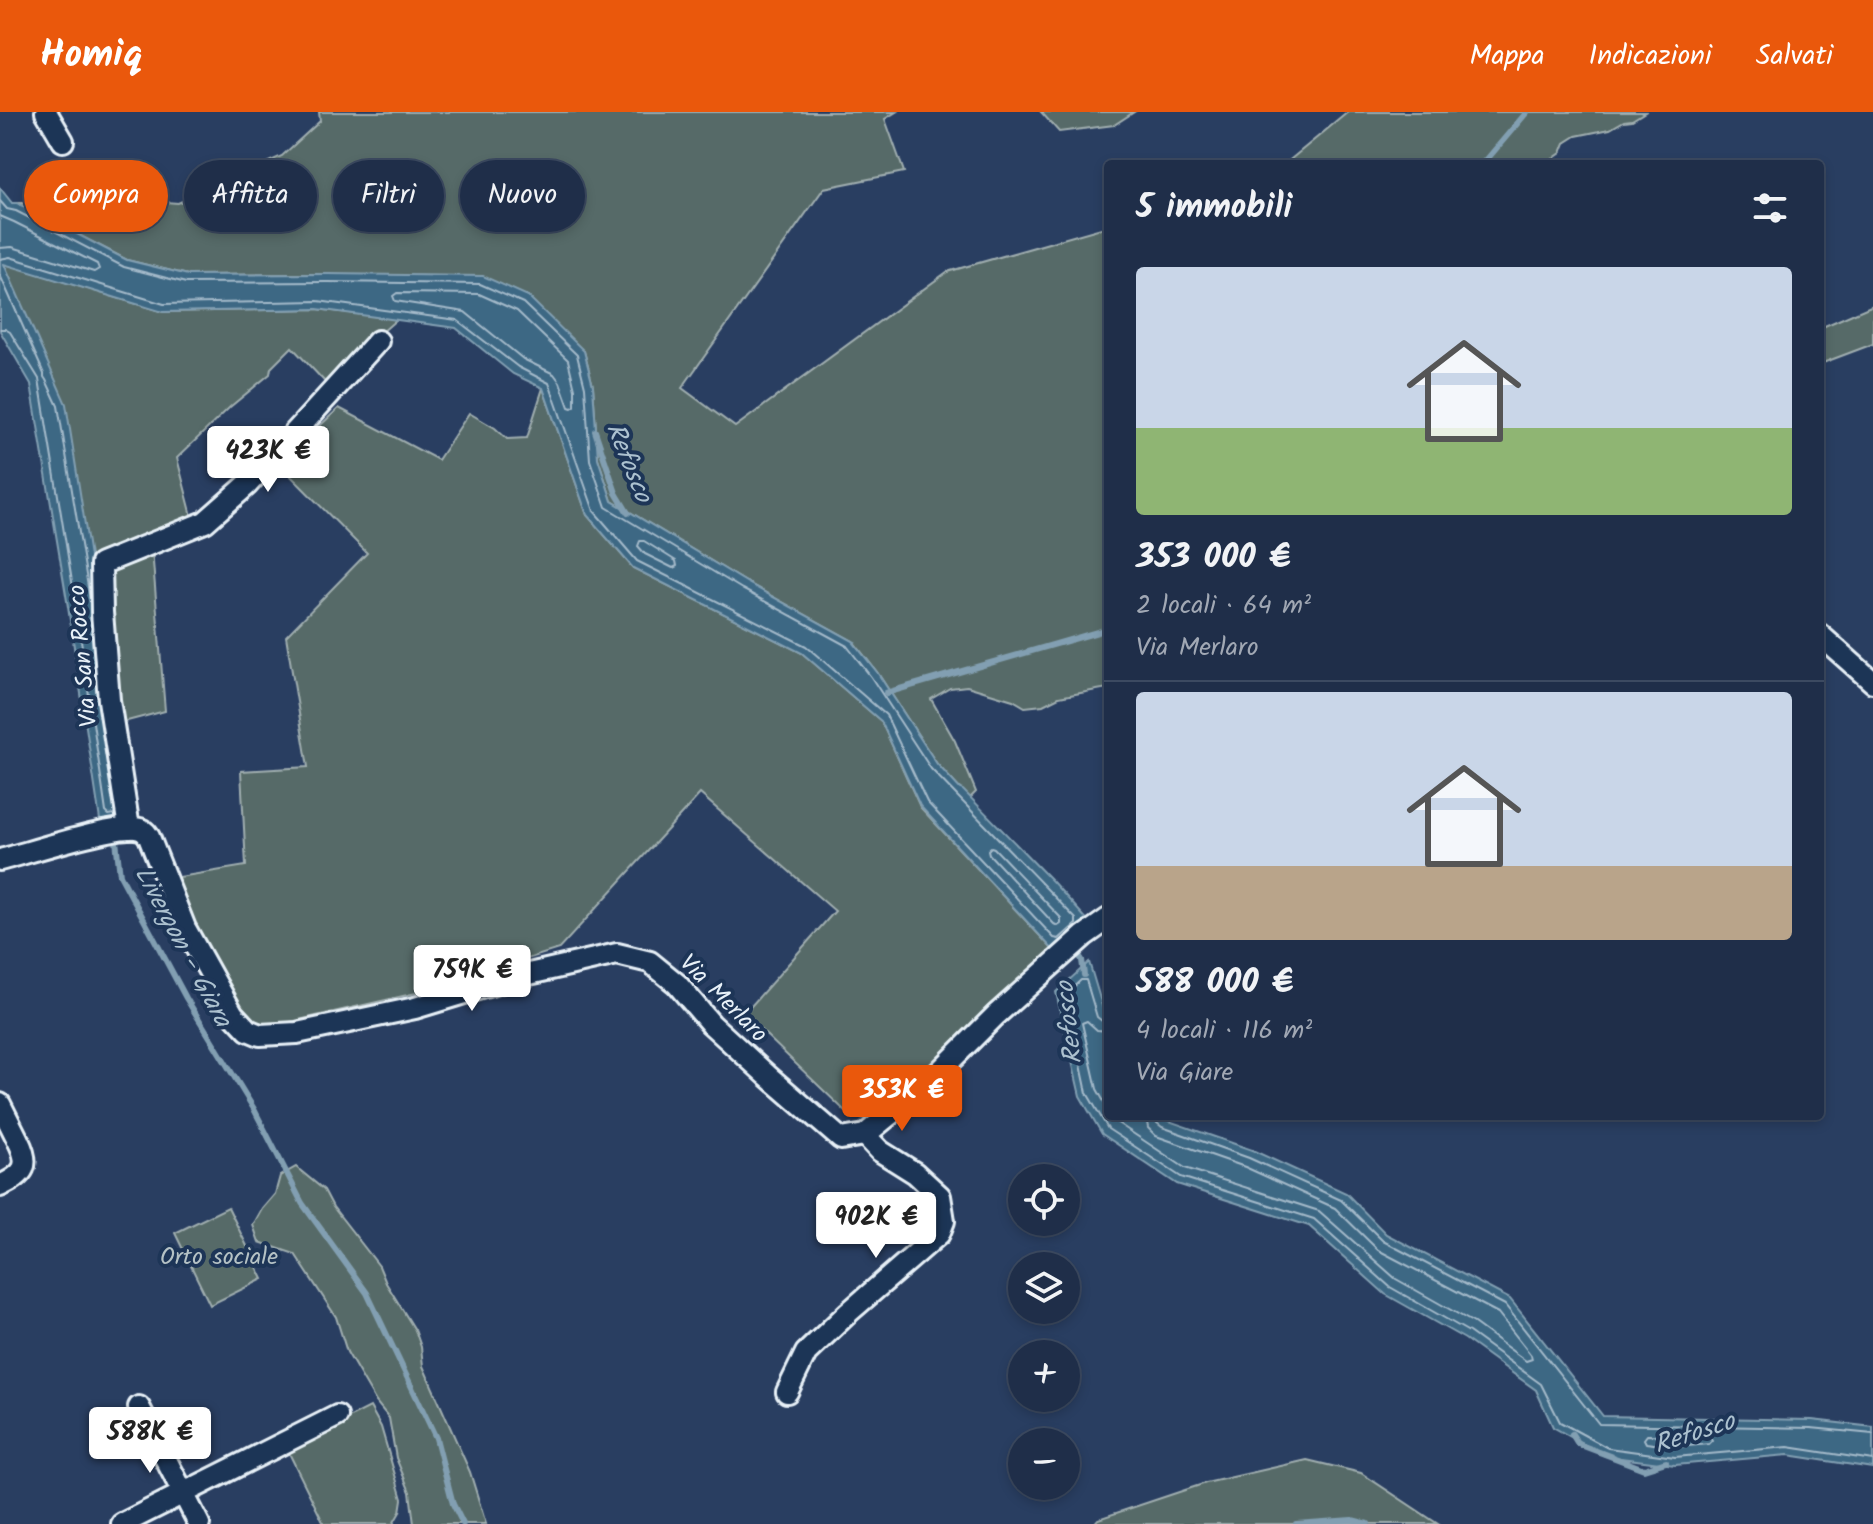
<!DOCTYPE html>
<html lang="it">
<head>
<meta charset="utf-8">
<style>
	:root { --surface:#1f2e49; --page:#2c3a53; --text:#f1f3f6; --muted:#a1a8b4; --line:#3c4a61; --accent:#ea580c }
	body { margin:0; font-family:Kalam,sans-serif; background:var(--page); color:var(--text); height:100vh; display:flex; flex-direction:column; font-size:30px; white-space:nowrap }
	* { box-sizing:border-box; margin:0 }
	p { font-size:26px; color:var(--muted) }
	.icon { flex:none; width:44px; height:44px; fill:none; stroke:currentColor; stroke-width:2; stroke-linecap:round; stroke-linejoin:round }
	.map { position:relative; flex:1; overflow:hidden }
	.side { position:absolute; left:1104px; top:48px; width:720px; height:960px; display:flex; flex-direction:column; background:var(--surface); border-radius:8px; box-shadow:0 4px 12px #0003,0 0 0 2px var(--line) }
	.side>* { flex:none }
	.hud { position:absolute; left:24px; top:48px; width:760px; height:72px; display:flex; gap:16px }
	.tools { position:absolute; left:1008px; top:1052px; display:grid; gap:16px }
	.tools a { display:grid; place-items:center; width:72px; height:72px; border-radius:50%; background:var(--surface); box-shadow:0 4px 12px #0003,0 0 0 2px var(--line); font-size:40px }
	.price { position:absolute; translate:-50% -68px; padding:0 18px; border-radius:8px; background:#fff; color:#222; font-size:26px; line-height:52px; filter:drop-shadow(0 2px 4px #0008) }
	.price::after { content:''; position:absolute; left:50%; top:48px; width:24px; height:18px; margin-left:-12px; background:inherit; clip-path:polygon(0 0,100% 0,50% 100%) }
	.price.current { background:var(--accent); color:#fff }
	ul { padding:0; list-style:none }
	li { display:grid; align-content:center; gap:16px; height:424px; padding:0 32px }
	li+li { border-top:2px solid var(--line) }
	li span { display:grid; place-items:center; height:248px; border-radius:8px; color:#555 }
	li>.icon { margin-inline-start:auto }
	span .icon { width:144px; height:144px; fill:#fffc; stroke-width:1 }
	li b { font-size:34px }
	h2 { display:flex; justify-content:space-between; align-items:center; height:96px; padding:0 32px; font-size:34px }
	.chip { padding:0 28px; border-radius:36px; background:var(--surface); box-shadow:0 4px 12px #0003,0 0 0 2px var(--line); font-size:28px; line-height:72px }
	.chip.current { background:var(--accent); color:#fff }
	header { display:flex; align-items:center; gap:48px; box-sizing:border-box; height:112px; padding:0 40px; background:var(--accent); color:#fff }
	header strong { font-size:38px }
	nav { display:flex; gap:44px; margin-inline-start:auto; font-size:28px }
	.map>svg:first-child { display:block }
</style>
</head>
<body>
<header>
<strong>Homiq</strong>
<nav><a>Mappa</a><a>Indicazioni</a><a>Salvati</a></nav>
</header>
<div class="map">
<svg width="1873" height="1412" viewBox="0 0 1873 1412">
	<rect width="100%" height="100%" fill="#293e61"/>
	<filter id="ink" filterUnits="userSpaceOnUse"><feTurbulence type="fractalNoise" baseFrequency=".0125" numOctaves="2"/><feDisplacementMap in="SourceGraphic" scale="16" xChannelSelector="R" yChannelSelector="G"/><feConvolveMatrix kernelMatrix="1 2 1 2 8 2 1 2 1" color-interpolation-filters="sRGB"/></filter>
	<g filter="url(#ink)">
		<g fill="#576b67" stroke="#a0aeb0" stroke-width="2">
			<polygon points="319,0 896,0 885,7 904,60 824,76 682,276 735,315 947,160 1108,114 1108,576 1059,585 1043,593 1025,595 1013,588 967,574 950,576 931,587 955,629 976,680 970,686 960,677 937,652 877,560 853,529 746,470 612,389 598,346 593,274 584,239 328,162 188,163 127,148 17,91 39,91 53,70 92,89 113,70 152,89 178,91 282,44 320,9"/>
			<polygon points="1041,0 1134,0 1114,13 1059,20"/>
			<polygon points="1348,0 1645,0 1632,8 1624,9 1610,17 1576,24 1565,31 1561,41 1545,52 1285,52"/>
			<polygon points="3,151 163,200 317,197 397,207 325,270 292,235 271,256 270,262 230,295 177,346 192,404 151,425 165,599 116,612"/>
			<polygon points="1873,193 1873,232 1820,252 1820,216"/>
			<polygon points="543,276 587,403 633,456 802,541 881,609 920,695 1055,840 978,908 870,1009 846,1000 744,902 835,799 700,682 559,837 425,879 277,913 260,913 249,908 236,893 192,813 173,766 246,754 241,659 308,655 286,524 367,441 279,352 339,296 438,348 469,301 495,316 507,327 527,326"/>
			<polygon points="296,1055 324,1078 333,1095 379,1154 386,1171 415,1218 421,1235 423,1254 470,1360 486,1412 414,1412 410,1380 396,1346 389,1306 376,1290 347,1240 336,1205 295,1142 259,1130 253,1113 262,1097 275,1082 280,1064"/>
			<polygon points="228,1095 263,1167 210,1193 175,1121"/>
			<polygon points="370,1295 381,1315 402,1387 400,1400 393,1412 324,1412 287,1337"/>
			<polygon points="1307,1348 1361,1361 1438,1412 1094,1412 1098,1407 1206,1371"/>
		</g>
		<g fill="#3e6884" stroke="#829fb2" stroke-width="2">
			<polygon points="0,76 12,91 17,91 127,148 188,163 328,162 483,164 528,184 584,239 593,274 598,346 612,389 746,470 855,530 854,531 877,560 937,652 960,677 963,678 1052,769 1090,811 1055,840 920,694 881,609 802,541 633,456 587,403 543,276 513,262 456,216 317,197 163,200 4,152 66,292 131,705 101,715 68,495 31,272 0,219"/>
			<polygon points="1089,850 1108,914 1108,1004 1160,1004 1163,1007 1252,1038 1346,1081 1386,1122 1510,1187 1603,1304 1812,1308 1873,1315 1873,1356 1788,1343 1675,1353 1605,1344 1553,1315 1536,1278 1465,1227 1385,1182 1309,1114 1177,1072 1102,1022 1080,984 1056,880"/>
		</g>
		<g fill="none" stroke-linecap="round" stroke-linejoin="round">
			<g stroke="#a4baca" stroke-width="2">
				<polyline points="0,89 7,97 16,99 124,155 186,171 328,170 480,172 523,191 577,243 585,275 590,348 606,395 742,477 847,534 871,565 931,657 1076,807 1076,812 1059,827 1054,826 927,690 886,603 806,534 637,449 594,399 549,271 518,255 457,208 318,189 164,192 10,145 0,147"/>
				<polyline points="0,104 14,110 97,152 99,157 94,160 12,135 0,136"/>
				<polyline points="0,163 44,262 44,265 46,268 58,294 90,487"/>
				<polygon points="397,181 479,182 517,199 568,248 575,277 575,294 572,296 569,295 560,270 554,262 523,247 465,200 395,189 393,184"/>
				<polyline points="0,217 5,217 10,220 39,267 76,494 106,700 109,703 115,702"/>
				<polygon points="640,429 644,429 676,449 677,454 673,456 645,442 638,434"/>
				<polygon points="991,735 994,736 1061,806 1061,812 1058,814 1054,812 989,742 988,738"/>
				<polyline points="1108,909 1102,909 1097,905 1086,868 1081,868 1066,882 1087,981 1108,1017 1181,1065 1314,1107 1390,1175 1469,1220 1541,1272 1560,1310 1608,1336 1675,1345 1788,1335 1873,1348"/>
				<polyline points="1108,919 1097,918 1087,909 1082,911 1097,977 1108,997"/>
				<polyline points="1112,1004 1116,1010 1185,1056 1319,1099 1396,1167 1474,1211 1526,1249 1532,1247 1531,1243 1498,1201 1378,1138 1335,1096 1245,1055 1156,1024 1148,1016 1146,1004"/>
				<polyline points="1156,1004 1157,1011 1162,1015 1249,1046 1341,1088 1383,1129 1505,1193 1599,1312 1811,1316 1873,1322"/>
				<polygon points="1647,1323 1709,1324 1712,1329 1709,1332 1676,1335 1646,1331 1644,1327"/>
			</g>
			<g stroke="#829fb2" stroke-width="6">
				<polyline points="1483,52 1527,0"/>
				<polyline points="595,319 616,381 628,401"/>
				<polyline points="886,581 1108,517"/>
				<polyline points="115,720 120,763 186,886 254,997 302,1091 367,1181 436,1326 453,1392 463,1412"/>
				<polyline points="1075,837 1082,848 1084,863"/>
				<polyline points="1572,1322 1578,1332 1644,1357 1666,1350"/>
				<polyline points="1296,1412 1352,1408 1368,1412"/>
			</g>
			<defs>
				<g id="minor">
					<polyline points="46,0 63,29"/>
					<polyline points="1820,523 1873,570"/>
					<polyline points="129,716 109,588 102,500 101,452 205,410 247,373 378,229"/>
					<path d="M0 748C24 742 121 710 140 717 146 719 146 721 149 725L185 816 233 902 248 918 260 923 297 921 415 896 520 864 617 842 650 850 677 872 711 912 767 963 841 1027 865 1023 929 970 996 903 1084 824 1108 807"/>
					<path d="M0 992C6 1004 12 1016 18 1028 31 1054 25 1062 0 1074"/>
					<polyline points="787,1280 806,1241 849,1200 939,1122 944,1109 940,1084 915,1061 880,1039 865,1023"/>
					<polyline points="139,1295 199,1412"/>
					<polyline points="122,1412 337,1304"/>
				</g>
			</defs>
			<use href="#minor" stroke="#e8f1f8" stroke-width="26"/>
			<use href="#minor" stroke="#1d3557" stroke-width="20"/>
		</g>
	</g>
	<g text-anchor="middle" stroke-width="8" stroke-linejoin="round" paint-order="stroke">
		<g font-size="24" fill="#e8f1f8" stroke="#1d3557">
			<text transform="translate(82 544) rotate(-95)" y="8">Via San Rocco</text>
			<text transform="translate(724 886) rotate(45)" y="8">Via Merlaro</text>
		</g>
		<g font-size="24" fill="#b5c2c5" stroke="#1d3557">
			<text x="219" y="1152">Orto sociale</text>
		</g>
		<g font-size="26" font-style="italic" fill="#acc1cf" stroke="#1d3557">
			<text transform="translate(630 350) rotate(68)" y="9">Refosco</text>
			<text transform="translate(184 834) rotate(62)" y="9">Livergon - Giara</text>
			<text transform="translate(1068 911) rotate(-96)" y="9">Refosco</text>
			<text transform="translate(1694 1320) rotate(-18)" y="9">Refosco</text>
		</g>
	</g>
</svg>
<div class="tools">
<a><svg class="icon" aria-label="locate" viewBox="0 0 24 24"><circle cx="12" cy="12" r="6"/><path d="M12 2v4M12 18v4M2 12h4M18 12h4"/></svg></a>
<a><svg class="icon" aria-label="layers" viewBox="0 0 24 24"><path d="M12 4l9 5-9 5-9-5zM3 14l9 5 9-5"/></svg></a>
<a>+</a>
<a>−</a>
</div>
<b class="price" style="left:268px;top:382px">423K €</b>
<b class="price" style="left:472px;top:901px">759K €</b>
<b class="price current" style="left:902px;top:1021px">353K €</b>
<b class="price" style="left:876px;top:1148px">902K €</b>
<b class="price" style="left:150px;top:1363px">588K €</b>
<div class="hud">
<a class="chip current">Compra</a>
<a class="chip">Affitta</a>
<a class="chip">Filtri</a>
<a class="chip">Nuovo</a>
</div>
<section class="side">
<h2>5 immobili<svg class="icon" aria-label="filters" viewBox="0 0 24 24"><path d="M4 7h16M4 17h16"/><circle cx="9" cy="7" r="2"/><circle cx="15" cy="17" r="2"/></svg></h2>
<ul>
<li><span style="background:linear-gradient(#c9d6e8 65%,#8fb573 0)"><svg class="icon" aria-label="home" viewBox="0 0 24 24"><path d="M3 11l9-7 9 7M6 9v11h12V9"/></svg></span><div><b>353 000 €</b><p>2 locali · 64 m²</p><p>Via Merlaro</p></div></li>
<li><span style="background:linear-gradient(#c9d6e8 70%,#b9a48a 0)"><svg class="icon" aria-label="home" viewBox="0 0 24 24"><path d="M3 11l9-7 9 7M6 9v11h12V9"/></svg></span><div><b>588 000 €</b><p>4 locali · 116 m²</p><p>Via Giare</p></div></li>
</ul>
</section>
</div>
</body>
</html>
